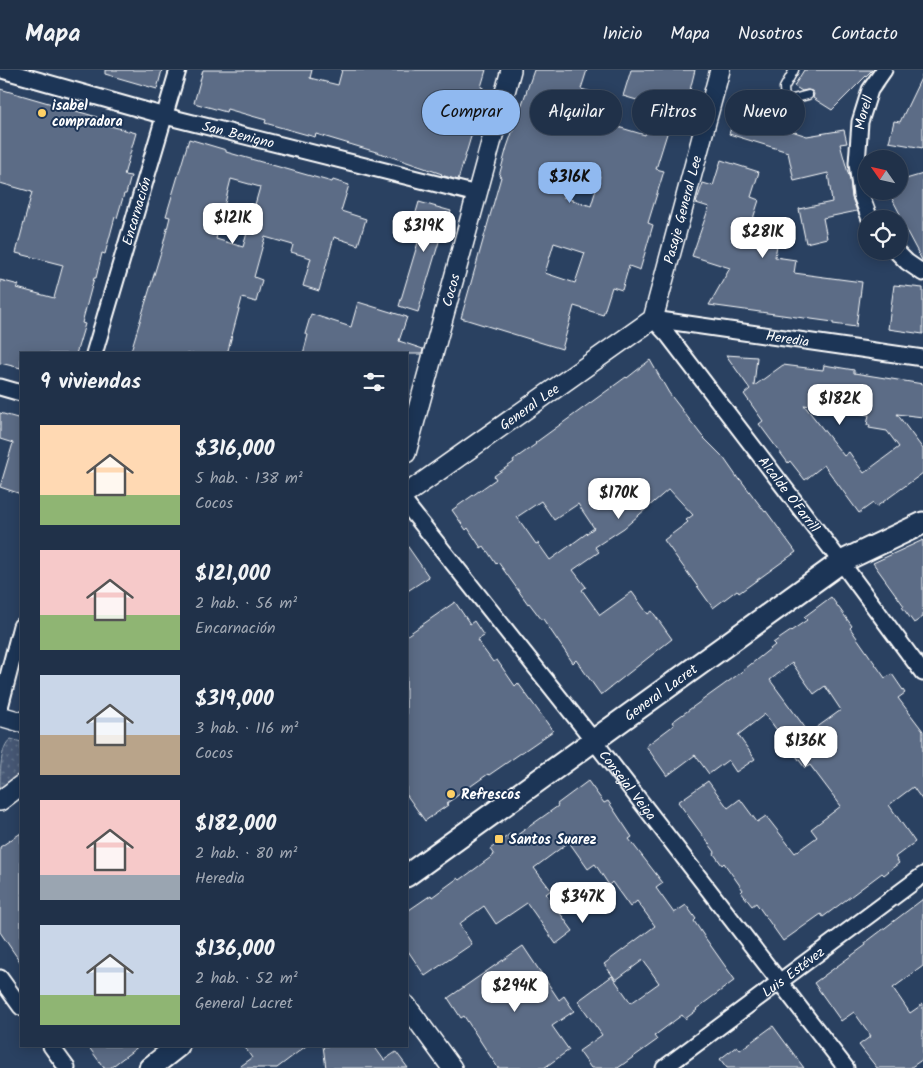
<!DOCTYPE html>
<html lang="es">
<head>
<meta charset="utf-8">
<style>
	:root { --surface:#203149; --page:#283950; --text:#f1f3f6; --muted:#a2a9b4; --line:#3d4c61; --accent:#90b9f0 }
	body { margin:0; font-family:Kalam,sans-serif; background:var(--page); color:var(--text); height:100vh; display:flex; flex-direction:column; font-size:19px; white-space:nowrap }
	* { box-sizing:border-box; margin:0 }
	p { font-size:16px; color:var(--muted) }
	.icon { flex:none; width:28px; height:28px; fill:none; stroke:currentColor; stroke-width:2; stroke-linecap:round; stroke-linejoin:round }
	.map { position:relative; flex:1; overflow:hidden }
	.drawer { position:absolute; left:20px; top:282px; width:388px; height:695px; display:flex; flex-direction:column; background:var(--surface); border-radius:0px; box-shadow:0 2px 12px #0003,0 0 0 1px var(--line) }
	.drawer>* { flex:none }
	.guide { position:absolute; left:422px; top:20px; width:425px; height:45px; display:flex; gap:10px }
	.needle { width:32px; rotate:304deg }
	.tools { position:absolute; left:858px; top:80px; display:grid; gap:10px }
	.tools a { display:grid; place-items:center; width:50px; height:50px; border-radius:50%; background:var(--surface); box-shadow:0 2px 12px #0003,0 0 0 1px var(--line); font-size:25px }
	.price { position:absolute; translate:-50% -42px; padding:0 11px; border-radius:10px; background:#fff; color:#222; font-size:16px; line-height:32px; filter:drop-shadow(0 1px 2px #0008) }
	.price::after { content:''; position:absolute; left:50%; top:30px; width:15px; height:11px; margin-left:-8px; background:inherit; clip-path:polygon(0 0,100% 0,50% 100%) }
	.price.active { background:var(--accent); color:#111 }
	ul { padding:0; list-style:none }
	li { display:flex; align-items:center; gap:15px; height:125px; padding:0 20px }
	li span { display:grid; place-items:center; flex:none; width:140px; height:100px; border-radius:0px; color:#555 }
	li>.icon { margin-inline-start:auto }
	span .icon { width:60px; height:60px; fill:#fffc; stroke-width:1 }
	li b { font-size:21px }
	h2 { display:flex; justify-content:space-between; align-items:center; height:60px; padding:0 20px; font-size:21px }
	.pill { padding:0 18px; border-radius:22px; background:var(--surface); box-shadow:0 2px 12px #0003,0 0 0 1px var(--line); font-size:18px; line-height:45px }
	.pill.active { background:var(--accent); color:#111 }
	header { display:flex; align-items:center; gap:30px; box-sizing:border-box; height:70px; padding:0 25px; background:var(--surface); border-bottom:1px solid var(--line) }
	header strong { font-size:24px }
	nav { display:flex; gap:28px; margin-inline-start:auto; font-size:18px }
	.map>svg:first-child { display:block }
</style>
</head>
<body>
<header>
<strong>Mapa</strong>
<nav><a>Inicio</a><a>Mapa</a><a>Nosotros</a><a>Contacto</a></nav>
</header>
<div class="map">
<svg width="923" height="998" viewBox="0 0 923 998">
	<defs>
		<pattern id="park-dots" width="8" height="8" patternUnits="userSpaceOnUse" patternTransform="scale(1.25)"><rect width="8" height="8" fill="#465975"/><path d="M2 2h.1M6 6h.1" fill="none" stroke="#62728a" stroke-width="1.8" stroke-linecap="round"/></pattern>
	</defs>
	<rect width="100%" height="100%" fill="#2a4161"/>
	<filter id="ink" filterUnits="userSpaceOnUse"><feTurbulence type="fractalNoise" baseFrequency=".02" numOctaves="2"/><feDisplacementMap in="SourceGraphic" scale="10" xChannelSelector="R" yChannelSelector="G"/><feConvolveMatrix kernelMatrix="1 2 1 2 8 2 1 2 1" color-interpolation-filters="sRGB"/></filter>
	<g filter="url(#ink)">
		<path fill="url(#park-dots)" stroke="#a2acba" d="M11 669 21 672V703L0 719C0 704 0 675 11 669Z"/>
		<g fill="#5b6c86" stroke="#fff" fill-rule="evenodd">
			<polygon points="105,0 162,0 157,19 105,4"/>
			<polygon points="203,0 312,0 310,8 338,15 342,0 486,0 481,17 483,17 477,39 479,40 458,110 441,105 442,104 383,84 316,64 315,67 265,53 266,50 227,39 226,42 194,33"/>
			<path d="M534 0H587L581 19 599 24 591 49 645 65 654 35 623 26 631 0H695L684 44 674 41 656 99 664 101 648 153 653 155 640 200 629 196 622 220 612 217 603 245 574 236 562 279 461 248 501 107 499 106 507 77ZM572 97 600 106 591 136 563 127ZM554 173 585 183 575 213 545 203Z"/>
			<polygon points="804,0 872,0 832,40 813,28 814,24 812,21 807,20 802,21 794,16"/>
			<polygon points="923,4 923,78 889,72 894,51 900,52"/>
			<polygon points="0,19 97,47 96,52 136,63 124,105 131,106 126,124 124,124 117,148 115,147 105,184 102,183 96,208 94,208 82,253 85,254 76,284 21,284 21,298 0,293 0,210 19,215 17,218 54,228 63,195 16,183 32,122 0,113"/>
			<polygon points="736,43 807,66 844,60 847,73 840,74 850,110 852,128 857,141 823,148 827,168 806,173 799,139 832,132 828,103 794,111 788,82 729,64"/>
			<path d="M189 69 226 80V82L332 112 333 110 349 115 341 141 366 149 358 175 334 167 319 221 303 216 311 188 291 182 293 175 265 167 254 207 262 210 256 232 242 228 227 284H130L163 175 170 147 166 146ZM231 109 260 117 243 177 216 169Z"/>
			<polygon points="721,90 759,102 751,127 759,130 750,158 779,163 775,187 796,190 794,203 862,212 856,257 833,254 833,252 709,235 730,198 692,186 709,137 696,133 703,113 713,116"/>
			<polygon points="923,104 923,192 898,145 900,144 888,121 899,121 899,111"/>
			<polygon points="419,132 451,141 443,166 441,165 418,242 399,236 422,159 412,156"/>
			<polygon points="894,215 923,218 923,264 888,259"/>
			<polygon points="358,232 407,247 399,271 423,279 422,284 303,284 308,265 305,264 311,244 351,257"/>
			<path d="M726 285 757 287 754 316 783 295 823 300 824 295 854 300V303L923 314V347L897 344 923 379V403L876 437 873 433 859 443 824 395 805 410 790 391 788 393 759 354 763 351 744 324 750 319ZM804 335 869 345 867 355H870L869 358 887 361 899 377 864 403 849 382 844 386Z"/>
			<path d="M650 290 669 323 702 366 723 387 739 410 740 409 765 442 766 441 796 482 739 523 737 520 713 538 664 470 688 452 686 450 693 445 669 419 624 458 595 477 599 482 573 500 586 517 582 520 600 545 632 522 648 544 652 541 672 569 601 625 576 590 573 593 543 549 542 550 529 533 528 534 498 492 496 494 484 476 481 478 468 458 466 460 452 440 496 409 494 406 514 392 513 390 536 374 535 373 626 307 627 308ZM541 431 554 450 578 434 594 458 550 490 538 473 536 474 517 447Z"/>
			<polygon points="0,343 21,349 21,424 0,417 13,373 0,369"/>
			<polygon points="923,470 923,547 914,553 902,537 904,536 873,493"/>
			<polygon points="406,474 429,507 406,522"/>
			<path d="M831 527 852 556 850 558 885 608 892 604 905 623 898 628 923 661V731L913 717 889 735 915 772 895 787 899 793 884 805 882 803 823 847 821 844 783 871 756 833 752 836 741 822 743 820 724 793 722 795 714 784 715 782 678 732 708 711 728 738 740 729 757 752 766 746 795 783 817 767 811 759 841 736 810 695 805 698 765 644 738 665 755 689 736 702 728 690 709 704 695 685 667 706 646 676 674 655 672 652 736 606 775 575 773 573 807 550 804 547ZM792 593 814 624 825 616 841 640 809 663 770 610Z"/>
			<polygon points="455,532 470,554 474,551 484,566 477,570 493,592 497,590 515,616 518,613 553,661 489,705 488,704 447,733 448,735 425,751 406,724 406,566"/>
			<polygon points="588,711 604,733 608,731 632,767 629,769 663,813 656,818 674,843 686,835 696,849 694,851 706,869 735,910 696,939 697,940 685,949 682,945 654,966 657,970 618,998 591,998 579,981 602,965 578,931 612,906 631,933 659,913 643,890 616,910 604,894 655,856 637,831 630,837 612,812 609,815 595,794 588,799 569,772 534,798 551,820 546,824 573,861 556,874 527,833 496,854 484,836 459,854 472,874 425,906 406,878 406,842 431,825 432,827 458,808 460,810 494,785 490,779 510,764 513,768 558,736 557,734"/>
			<polygon points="21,763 21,893 0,862 0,777"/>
			<polygon points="923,829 923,896 893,918 910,943 923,934 923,989 910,998 877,998 859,975 871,966 854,942 841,951 814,913 866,875 865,873"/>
			<polygon points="523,876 559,930 564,926 574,941 552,956 569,980 544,998 498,998 464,946 461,948 448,928"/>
			<polygon points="773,956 804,998 727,998 720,989 737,976 740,980"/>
			<polygon points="88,976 139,976 110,998 104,998"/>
			<polygon points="244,976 306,976 277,998 238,998 252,988"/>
			<polygon points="323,976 374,976 384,990 396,982 408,998 326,998"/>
		</g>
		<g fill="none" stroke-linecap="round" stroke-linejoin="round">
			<defs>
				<polyline id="service" points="794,0 784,18 785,31 808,25"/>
				<g id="minor">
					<path id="s1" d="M2 0 165 46 477 124"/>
					<path id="s2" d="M870 149 861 125 857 93 860 52 870 20 884 0"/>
					<polyline points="896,181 907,192 923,203"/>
					<path id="s3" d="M653 249 668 265 841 492 923 603"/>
					<path id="s4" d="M653 249 923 288"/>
					<path id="s5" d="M94 284 178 0"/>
					<polyline points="0,317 21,323"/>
					<path id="s6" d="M406 434 594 671 846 998"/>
					<polyline points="0,637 21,556"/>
					<polyline points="0,908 21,937"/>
					<polyline points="51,976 67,998"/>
					<path id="s7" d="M664 998 923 805"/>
				</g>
				<g id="tertiary">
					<path id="s8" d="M406 383 511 0"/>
					<path id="s9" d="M406 424 653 249 720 0"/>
					<polyline points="0,646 21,652"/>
					<polyline points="0,731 21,715"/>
					<polyline points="406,935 452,998"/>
				</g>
				<g id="secondary">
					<path id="s10" d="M406 806 841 492 923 453"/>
					<polyline points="150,998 178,976"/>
				</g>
			</defs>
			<use href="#service" stroke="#fff" stroke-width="11"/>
			<use href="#minor" stroke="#fff" stroke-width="19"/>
			<use href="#tertiary" stroke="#fff" stroke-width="22"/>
			<use href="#secondary" stroke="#fff" stroke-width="25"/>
			<use href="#service" stroke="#1d3557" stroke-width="8"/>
			<use href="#minor" stroke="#1d3557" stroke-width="15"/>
			<use href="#tertiary" stroke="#1d3557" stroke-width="19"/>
			<use href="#secondary" stroke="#1d3557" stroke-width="21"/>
		</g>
	</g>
	<g fill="#ffd166" stroke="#1d3557" stroke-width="2">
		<circle cx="42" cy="43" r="5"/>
		<circle cx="451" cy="724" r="5"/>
		<rect x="494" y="764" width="10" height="10" rx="2.5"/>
	</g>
	<g text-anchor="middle" stroke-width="4" stroke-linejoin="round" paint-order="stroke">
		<g font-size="14" font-weight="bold" fill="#fff" stroke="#1d3557" text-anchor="start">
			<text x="52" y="40">isabel<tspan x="52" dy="16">compradora</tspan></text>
			<text x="461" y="729">Refrescos</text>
			<text x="509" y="774">Santos Suarez</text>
		</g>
		<g font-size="14" fill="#fff" stroke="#1d3557">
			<text dy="5" stroke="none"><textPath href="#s2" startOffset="109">Morell</textPath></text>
			<text dy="5" stroke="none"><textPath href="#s1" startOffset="245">San Benigno</textPath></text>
			<text dy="5" stroke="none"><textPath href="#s9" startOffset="416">Pasaje General Lee</textPath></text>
			<text dy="5" stroke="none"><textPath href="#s5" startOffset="149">Encarnación</textPath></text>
			<text dy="5" stroke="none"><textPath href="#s8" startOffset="169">Cocos</textPath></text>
			<text dy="5" stroke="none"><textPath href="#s4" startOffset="136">Heredia</textPath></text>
			<text dy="5" stroke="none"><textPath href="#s9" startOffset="151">General Lee</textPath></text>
			<text dy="5" stroke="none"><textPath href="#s3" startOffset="222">Alcalde O'Farrill</textPath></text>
			<text dy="5" stroke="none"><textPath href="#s10" startOffset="314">General Lacret</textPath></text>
			<text dy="5" stroke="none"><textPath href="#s6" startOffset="358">Consejal Veiga</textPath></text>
			<text dy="5" stroke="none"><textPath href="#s7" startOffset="161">Luis Estévez</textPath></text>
		</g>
	</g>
</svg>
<div class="tools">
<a><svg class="needle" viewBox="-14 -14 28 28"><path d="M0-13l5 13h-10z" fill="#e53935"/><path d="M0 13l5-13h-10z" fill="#a2a9b4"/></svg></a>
<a><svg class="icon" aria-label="locate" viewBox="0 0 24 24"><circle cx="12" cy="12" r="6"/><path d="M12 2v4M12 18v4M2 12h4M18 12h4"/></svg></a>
</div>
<b class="price active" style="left:570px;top:134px">$316K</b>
<b class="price" style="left:233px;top:175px">$121K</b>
<b class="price" style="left:424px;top:183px">$319K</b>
<b class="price" style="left:763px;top:189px">$281K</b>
<b class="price" style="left:840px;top:356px">$182K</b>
<b class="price" style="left:619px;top:450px">$170K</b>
<b class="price" style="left:806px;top:698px">$136K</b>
<b class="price" style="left:583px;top:854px">$347K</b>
<b class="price" style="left:515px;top:943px">$294K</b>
<div class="guide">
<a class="pill active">Comprar</a>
<a class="pill">Alquilar</a>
<a class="pill">Filtros</a>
<a class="pill">Nuevo</a>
</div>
<section class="drawer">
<h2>9 viviendas<svg class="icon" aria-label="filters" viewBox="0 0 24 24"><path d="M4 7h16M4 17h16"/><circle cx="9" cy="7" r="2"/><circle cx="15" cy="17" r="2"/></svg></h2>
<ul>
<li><span style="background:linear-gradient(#ffd9b3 70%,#8fb573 0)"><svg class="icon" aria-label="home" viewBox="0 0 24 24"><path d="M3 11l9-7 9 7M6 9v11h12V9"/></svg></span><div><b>$316,000</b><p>5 hab. · 138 m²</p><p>Cocos</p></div></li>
<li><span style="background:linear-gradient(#f6c9c9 65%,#8fb573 0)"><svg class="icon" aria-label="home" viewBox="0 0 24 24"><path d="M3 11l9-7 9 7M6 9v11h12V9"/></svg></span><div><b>$121,000</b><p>2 hab. · 56 m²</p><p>Encarnación</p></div></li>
<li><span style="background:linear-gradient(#c9d6e8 60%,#b9a48a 0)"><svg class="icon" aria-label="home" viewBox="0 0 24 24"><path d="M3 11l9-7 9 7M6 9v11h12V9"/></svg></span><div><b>$319,000</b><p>3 hab. · 116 m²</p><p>Cocos</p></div></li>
<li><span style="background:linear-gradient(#f6c9c9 75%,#9aa5b1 0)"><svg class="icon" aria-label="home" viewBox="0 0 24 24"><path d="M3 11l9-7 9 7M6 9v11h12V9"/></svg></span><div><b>$182,000</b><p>2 hab. · 80 m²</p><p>Heredia</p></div></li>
<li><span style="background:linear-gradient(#c9d6e8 70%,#8fb573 0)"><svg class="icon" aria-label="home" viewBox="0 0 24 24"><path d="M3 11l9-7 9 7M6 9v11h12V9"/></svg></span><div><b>$136,000</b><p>2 hab. · 52 m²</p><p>General Lacret</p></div></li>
</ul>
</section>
</div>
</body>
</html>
